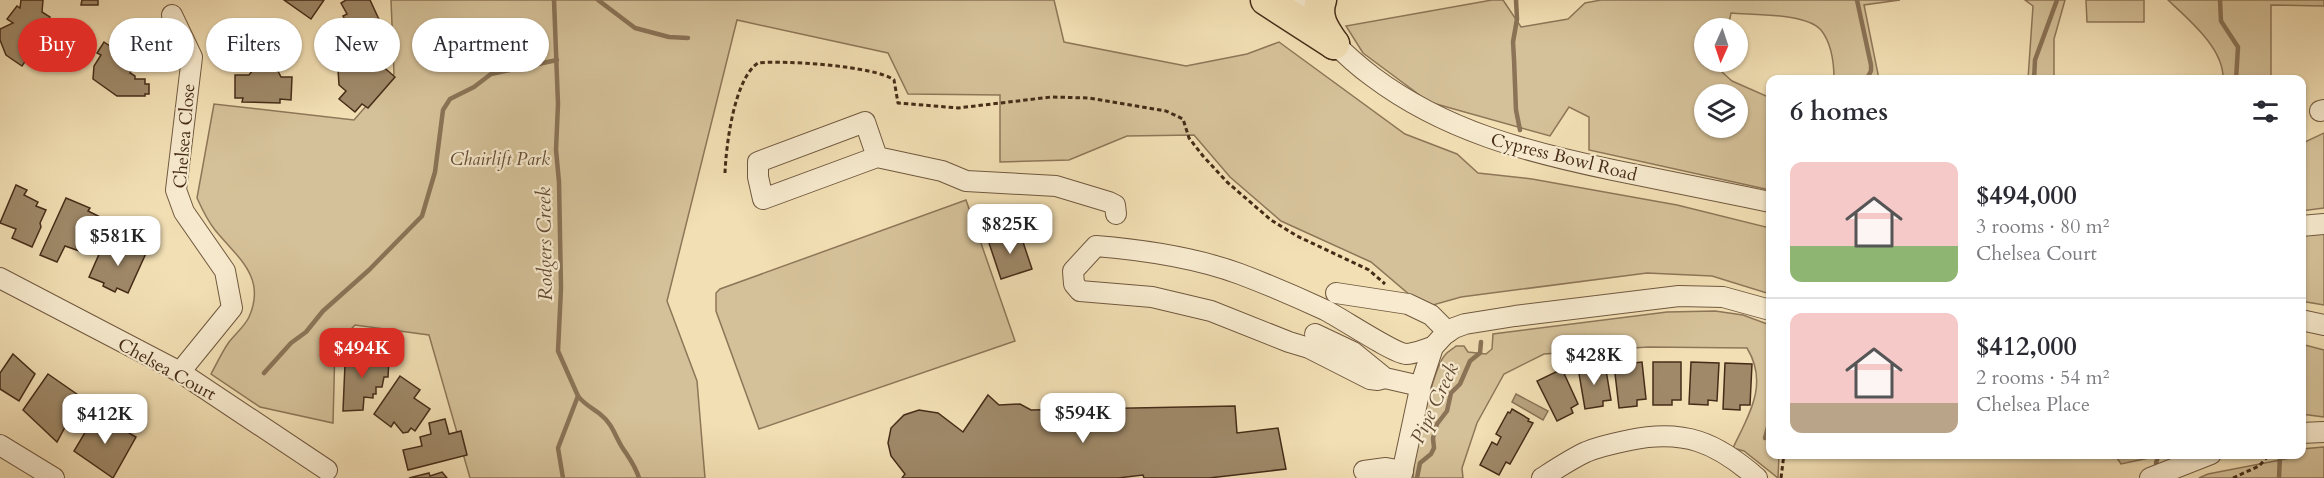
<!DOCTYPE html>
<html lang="en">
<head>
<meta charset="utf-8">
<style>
	:root { --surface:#fff; --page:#f2f2f3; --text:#2b2b33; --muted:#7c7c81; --line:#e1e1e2; --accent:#d93025 }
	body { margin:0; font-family:Cardo,serif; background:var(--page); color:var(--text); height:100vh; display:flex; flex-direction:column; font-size:22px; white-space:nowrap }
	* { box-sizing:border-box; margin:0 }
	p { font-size:20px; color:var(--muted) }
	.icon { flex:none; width:33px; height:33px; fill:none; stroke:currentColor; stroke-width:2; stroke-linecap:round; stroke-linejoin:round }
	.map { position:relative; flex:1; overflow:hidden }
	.drawer { position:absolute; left:1766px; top:75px; width:540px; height:384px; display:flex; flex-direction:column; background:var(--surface); border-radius:12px; box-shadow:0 2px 4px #0004 }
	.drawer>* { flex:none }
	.top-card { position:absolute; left:18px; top:18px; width:570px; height:54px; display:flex; gap:12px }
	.needle { width:39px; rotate:183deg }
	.tools { position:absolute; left:1694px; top:18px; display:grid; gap:12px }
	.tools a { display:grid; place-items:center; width:54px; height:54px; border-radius:50%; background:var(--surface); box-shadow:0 2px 4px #0004; font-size:30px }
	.price { position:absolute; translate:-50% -51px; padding:0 14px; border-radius:12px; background:#fff; color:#222; font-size:20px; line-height:39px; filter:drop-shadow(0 2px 3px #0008) }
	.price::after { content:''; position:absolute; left:50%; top:36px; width:18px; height:14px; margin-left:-9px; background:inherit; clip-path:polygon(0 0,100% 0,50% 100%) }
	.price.current { background:var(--accent); color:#fff }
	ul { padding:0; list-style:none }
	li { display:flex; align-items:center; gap:18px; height:150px; padding:0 24px }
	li+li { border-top:2px solid var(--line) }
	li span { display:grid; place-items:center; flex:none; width:168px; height:120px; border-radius:12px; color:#555 }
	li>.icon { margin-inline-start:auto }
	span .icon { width:72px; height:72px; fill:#fffc; stroke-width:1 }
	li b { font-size:26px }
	h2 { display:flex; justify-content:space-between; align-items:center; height:72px; padding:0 24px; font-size:26px }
	.chip { padding:0 21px; border-radius:27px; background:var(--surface); box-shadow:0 2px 4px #0004; font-size:21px; line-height:54px }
	.chip.current { background:var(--accent); color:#fff }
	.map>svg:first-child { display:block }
</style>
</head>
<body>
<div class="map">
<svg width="2324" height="478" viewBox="0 0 2324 478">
	<rect width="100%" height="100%" fill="#f2dfb4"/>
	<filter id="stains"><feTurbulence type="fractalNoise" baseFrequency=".00333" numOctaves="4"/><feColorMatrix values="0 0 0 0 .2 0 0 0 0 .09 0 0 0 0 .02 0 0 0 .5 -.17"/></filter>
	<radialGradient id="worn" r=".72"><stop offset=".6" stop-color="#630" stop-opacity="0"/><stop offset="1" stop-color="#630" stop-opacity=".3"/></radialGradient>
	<g fill="#d5c199" stroke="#8e7658" stroke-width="1.5" fill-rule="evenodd">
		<path d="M391 0H1054L1064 42 1186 66 1247 54 1279 42 1405 134 1457 154 1478 173 1532 179 1677 205 1770 228V294L1712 276 1647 273 1461 297 1433 305 1410 295 1371 262 1281 221 1230 177 1194 135 1127 136 1069 160 1000 162V95L908 94 888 53 737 20 667 301 697 381 705 478H470L429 335 355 325 335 346 333 423 260 407 211 374C217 363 222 352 229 342 235 334 245 326 249 317 267 277 237 257 215 230 207 220 202 209 197 198L214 104 354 120 394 74Z"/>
		<path d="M1492 0H1503L1521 27 1568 19 1585 3 1601 0H1900L1864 5 1879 79H1834C1834 63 1832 44 1821 30 1806 13 1753 15 1731 13L1728 28H1704V62H1723L1722 72 1732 81 1766 96H1770V190L1589 150V117L1569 107 1550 136 1429 102 1363 53 1346 26ZM1704 94H1737V128H1704Z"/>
		<polygon points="2025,0 2065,0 2054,39 2054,79 2028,79 2033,6"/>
		<polygon points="2086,0 2144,0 2144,22 2087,22"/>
		<path d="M2168 0H2324V6L2271 5V79L2223 80C2225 49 2188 19 2168 0Z"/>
		<polygon points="2324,133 2324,208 2301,211 2301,141 2305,142"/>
		<polygon points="966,200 1015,341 759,429 716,311 716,293 720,289"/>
		<polygon points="2310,234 2324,234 2324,305 2301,301 2301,235"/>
		<path d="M1715 311 1743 315 1770 325V454L1779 455 1778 478 1744 451 1733 448C1749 414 1769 384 1747 348L1648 347 1544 354 1504 374 1477 423 1462 468 1463 478H1413C1414 456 1432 370 1445 355 1448 351 1453 349 1456 346H1464L1468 352 1486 354 1492 349 1493 334 1667 312Z"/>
		<polygon points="2301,344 2324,350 2324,417 2301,414"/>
		<polygon points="2324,447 2324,478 2199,478 2208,474 2290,458 2287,455 2301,454 2301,449"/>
		<polygon points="2115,455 2163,455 2121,464"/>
	</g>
	<polygon fill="#b8a27f" stroke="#8a7356" stroke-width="1.5" points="1516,394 1548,411 1543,420 1512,402"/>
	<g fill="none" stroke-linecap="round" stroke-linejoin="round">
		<g stroke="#8a7356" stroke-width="4.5">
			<polyline points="554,0 558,104 556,150 559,182 561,288 558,351 578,396 558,448 563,478"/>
			<polyline points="598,0 635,28 669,37 688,38"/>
			<polyline points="1516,0 1517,19 1513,42 1514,59 1516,110 1520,130"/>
			<polyline points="1857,0 1871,65 1871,71 1866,80"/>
			<polyline points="2220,0 2221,21 2238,47 2236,80"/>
			<polyline points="2034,80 2035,60 2057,0"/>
			<polyline points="264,373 291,343 306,332 323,311 369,270 422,216 435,172 443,110 450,99 474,87 491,74 557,60"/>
			<path d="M578 396C584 404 592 408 600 414 615 426 615 439 626 453 632 462 636 468 639 478"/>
			<polyline points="1765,438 1770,420"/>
			<polyline points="2158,470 2156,463 2159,454"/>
			<polyline points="1417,478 1420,463 1431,454 1434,448 1433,438 1437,424 1447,411 1451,393 1460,384 1470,361 1480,353 1481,342"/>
			<polyline points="2279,478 2280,454"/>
		</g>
	</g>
	<g fill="#9f8969" stroke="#462c18" stroke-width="1.5">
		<polygon points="21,0 43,0 42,12 50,17 39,38 44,41 35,54 30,51 31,53 22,66 6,55 0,40 0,29 13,23 7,19 17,6 20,8"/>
		<polygon points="82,0 98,0 98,5 81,5"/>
		<polygon points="284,0 324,0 311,19"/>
		<polygon points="346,0 370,0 382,26 376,29 379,33 363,42 366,48 352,55 342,42 347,39 343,33 350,29 343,16 347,14 341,3"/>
		<polygon points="104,42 136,64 130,73 135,76 135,79 145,79 145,84 149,84 149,94 145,94 145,96 117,96 93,79 94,66 101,55 97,53"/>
		<polygon points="380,64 395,77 368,108 362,104 355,112 339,99 346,91 339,85 338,69 355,69 357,66 361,70 375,69"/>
		<polygon points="262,66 272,67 271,71 278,71 281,77 292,77 291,100 280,99 280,103 242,102 243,98 235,98 235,75 249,75 253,70 261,70"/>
		<polygon points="16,185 27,190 24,195 38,202 36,206 46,210 40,223 41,227 32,247 12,238 16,229 0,223"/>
		<polygon points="66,198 90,208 88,211 100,217 98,223 101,225 88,254 65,246 57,262 40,255"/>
		<polygon points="1019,230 1032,269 1001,279 988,240"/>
		<polygon points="104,243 128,253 132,244 147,251 128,293 117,288 115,292 103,286 104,283 89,277"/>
		<polygon points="348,350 365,351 365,359 389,360 388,377 384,377 382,387 376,387 376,394 373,394 373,398 364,397 363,410 343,411 345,364 347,364"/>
		<polygon points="13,354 35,374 19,401 0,389 0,373"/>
		<polygon points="1642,362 1646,399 1637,400 1637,406 1619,408 1614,365"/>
		<polygon points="1653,362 1681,362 1681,400 1672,400 1672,405 1653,405"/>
		<polygon points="1691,362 1719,363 1717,401 1708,400 1708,405 1689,404"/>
		<polygon points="1725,363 1752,364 1750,405 1740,405 1740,410 1723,409"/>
		<polygon points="1605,364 1611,400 1603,401 1603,406 1585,409 1578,368"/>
		<polygon points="1562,369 1578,404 1571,408 1573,413 1557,421 1537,381"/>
		<polygon points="48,374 81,397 57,442 23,410"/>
		<polygon points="400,376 420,390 414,398 430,409 415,431 411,428 408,432 403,433 394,422 391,427 374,414"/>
		<polygon points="988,395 999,405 1020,404 1031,410 1235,406 1237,433 1278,428 1286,469 1209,478 1144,478 1143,475 1118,478 902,478 905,474 891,456 888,443 891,428 904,415 919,410 938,413 963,432"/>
		<polygon points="1512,409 1529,419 1528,421 1533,423 1510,464 1506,462 1499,475 1480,465 1492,442 1497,445 1501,437 1496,434 1508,412 1510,413"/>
		<polygon points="96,414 136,437 113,478 74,451"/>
		<polygon points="445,419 449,434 461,431 467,455 408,470 403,450 422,446 420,437 431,434 429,423"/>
		<polygon points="442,472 447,478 409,478 429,473 430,476"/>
	</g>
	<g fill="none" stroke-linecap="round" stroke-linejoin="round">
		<defs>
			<g id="minor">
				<path d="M1296 0C1319 28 1343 55 1373 77 1445 131 1527 152 1613 170 1666 181 1718 191 1770 202"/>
				<polyline points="172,15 192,57 176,190 184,212 225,271 232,308 180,372"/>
				<polyline points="2320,111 2324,110"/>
				<polyline points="877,157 865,122 758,162 758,177 763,199 877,157 942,171 966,181 1056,186 1109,202 1115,205 1116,214"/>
				<polyline points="2301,226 2324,224"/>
				<polyline points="0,278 180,372 327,470"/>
				<polyline points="1336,293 1408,304 1431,315 1448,332"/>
				<polyline points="2301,320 2324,325"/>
				<polyline points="1315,334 1353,352 1385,378 1420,386"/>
				<path d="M1385 378 1378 380 1370 379 1309 348 1289 342 1211 311 1152 297 1080 291 1074 284 1073 271 1096 246C1145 250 1194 257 1240 274 1269 285 1297 297 1325 310 1341 318 1393 353 1406 354 1414 354 1425 349 1433 347"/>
				<polyline points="2301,433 2324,432"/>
				<polyline points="0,445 54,478"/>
				<polyline points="1364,471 1386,468 1403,471"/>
				<polyline points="1401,478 1421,384 1433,347 1444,335 1454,328 1465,324 1515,316 1679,296 1723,297 1770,310"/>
				<path d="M1542 478C1556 469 1571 459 1586 452 1600 446 1616 443 1630 440 1684 429 1716 442 1757 478"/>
				<polyline points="2150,478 2211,454"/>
			</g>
			<g id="highway">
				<polyline points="1266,0 1334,44"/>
				<path d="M1321 0C1315 17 1324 30 1334 44"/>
			</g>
		</defs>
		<use href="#minor" stroke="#71593f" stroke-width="22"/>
		<use href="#highway" stroke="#462c18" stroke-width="33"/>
		<g stroke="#462c18" stroke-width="3" stroke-dasharray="4.5 3" stroke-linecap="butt">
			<path d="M725 173C726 146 734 79 758 63 783 60 876 66 894 80L898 103 958 108 1051 97 1089 98 1166 111 1183 119 1189 138 1203 156 1227 182 1271 220 1297 236 1369 270 1385 284"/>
			<polyline points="1922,454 1949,454"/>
			<polyline points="1781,478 1784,454"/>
			<polyline points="2233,478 2259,466 2270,454"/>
		</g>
		<use href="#minor" stroke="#f7eace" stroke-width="20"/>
		<use href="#highway" stroke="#f2dfb4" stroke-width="30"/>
	</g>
	<g text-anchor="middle" stroke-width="4.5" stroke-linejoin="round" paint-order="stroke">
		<g font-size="18" fill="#462c18" stroke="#f7eace">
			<text transform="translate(184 136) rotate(-85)" y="6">Chelsea Close</text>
			<text transform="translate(1564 157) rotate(14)" y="6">Cypress Bowl Road</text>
			<text transform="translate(167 369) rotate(29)" y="6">Chelsea Court</text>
		</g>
		<g font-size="18" font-style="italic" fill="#634a32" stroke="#f7eace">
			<text x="500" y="165">Chairlift Park</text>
		</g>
		<g font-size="20" font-style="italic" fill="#624a32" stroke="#f7eace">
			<text transform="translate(544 244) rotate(-91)" y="7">Rodgers Creek</text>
			<text transform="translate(1434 403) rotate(-65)" y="7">Pipe Creek</text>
		</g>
	</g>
	<rect width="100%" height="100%" filter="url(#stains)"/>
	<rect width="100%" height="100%" fill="url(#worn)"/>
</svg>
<div class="tools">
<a><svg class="needle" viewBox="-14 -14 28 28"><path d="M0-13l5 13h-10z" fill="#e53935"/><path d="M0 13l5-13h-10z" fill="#7c7c81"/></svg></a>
<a><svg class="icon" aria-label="layers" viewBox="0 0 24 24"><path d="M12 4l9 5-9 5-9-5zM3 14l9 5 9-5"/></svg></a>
</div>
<b class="price" style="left:1010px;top:255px">$825K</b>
<b class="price" style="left:118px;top:267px">$581K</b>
<b class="price current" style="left:362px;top:379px">$494K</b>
<b class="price" style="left:1594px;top:386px">$428K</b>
<b class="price" style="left:1083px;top:444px">$594K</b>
<b class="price" style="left:105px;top:445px">$412K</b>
<div class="top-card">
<a class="chip current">Buy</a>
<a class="chip">Rent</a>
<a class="chip">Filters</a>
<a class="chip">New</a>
<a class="chip">Apartment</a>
</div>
<section class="drawer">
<h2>6 homes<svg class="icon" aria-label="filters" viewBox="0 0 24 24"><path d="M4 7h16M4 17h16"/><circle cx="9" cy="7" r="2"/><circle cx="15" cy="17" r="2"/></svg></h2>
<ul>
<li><span style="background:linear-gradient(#f6c9c9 70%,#8fb573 0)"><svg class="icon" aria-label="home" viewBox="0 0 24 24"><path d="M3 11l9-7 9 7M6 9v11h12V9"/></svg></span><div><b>$494,000</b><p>3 rooms · 80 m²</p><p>Chelsea Court</p></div></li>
<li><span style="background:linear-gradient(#f6c9c9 75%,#b9a48a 0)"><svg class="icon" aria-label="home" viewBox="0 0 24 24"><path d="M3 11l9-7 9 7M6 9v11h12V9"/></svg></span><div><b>$412,000</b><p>2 rooms · 54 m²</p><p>Chelsea Place</p></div></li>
</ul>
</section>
</div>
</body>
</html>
